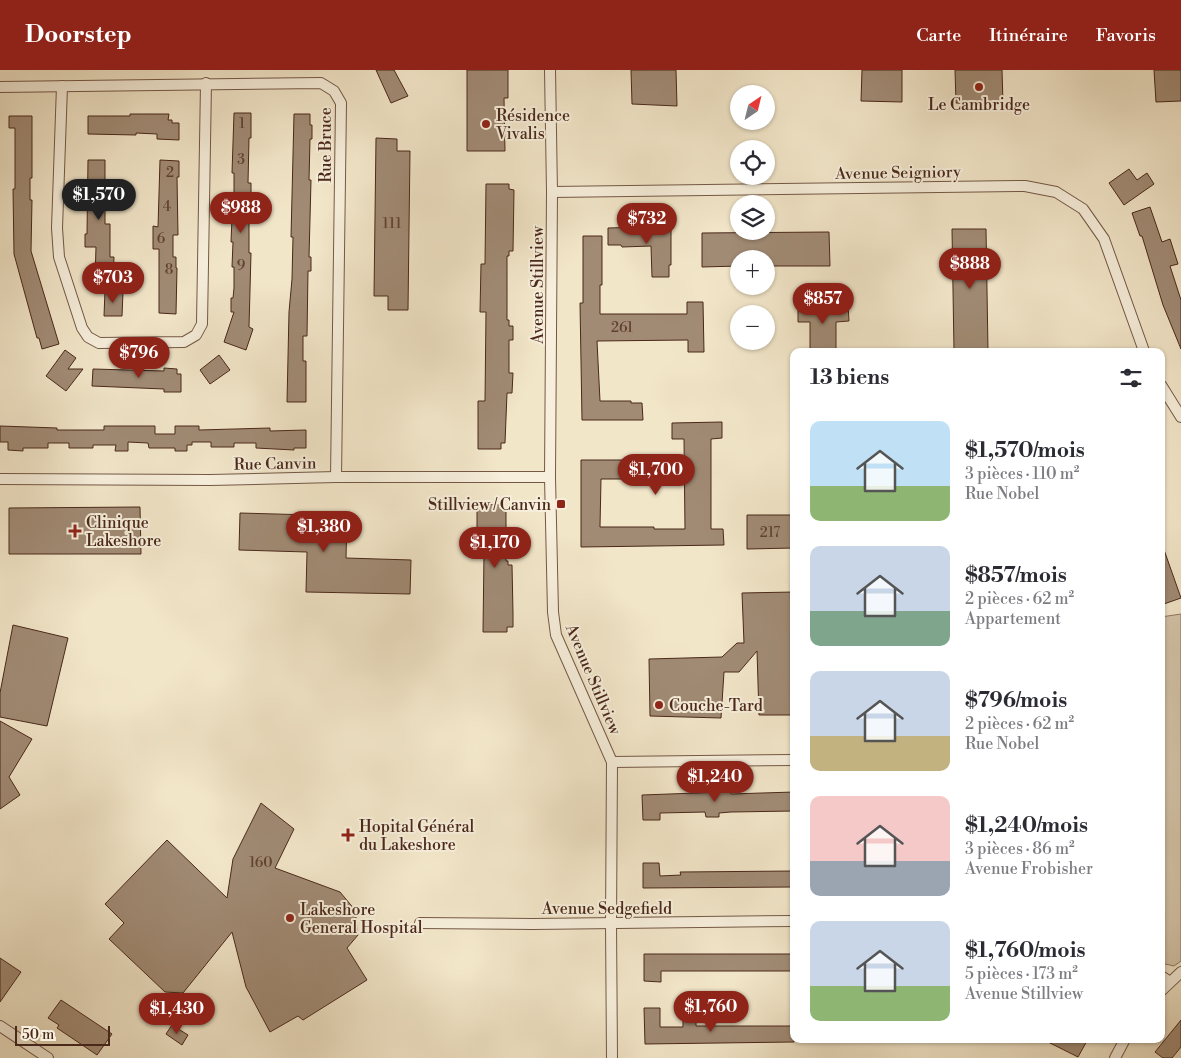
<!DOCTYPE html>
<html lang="fr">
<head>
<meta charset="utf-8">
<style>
	:root { --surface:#fff; --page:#f7f7f7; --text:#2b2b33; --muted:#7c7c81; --accent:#8f2418 }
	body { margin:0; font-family:"Libre Bodoni",serif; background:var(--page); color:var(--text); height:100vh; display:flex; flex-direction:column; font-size:19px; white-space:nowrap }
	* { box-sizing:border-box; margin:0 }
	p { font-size:16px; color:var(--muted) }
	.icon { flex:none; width:28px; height:28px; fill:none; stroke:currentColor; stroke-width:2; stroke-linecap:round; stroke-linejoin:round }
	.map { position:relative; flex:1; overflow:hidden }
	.sheet { position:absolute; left:790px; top:278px; width:375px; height:695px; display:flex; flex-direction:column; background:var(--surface); border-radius:10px; box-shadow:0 1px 4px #0004 }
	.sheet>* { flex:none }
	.needle { width:32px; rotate:35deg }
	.controls { position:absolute; left:730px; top:15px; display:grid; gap:10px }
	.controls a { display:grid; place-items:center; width:45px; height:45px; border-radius:50%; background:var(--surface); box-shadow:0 1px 4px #0004; font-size:25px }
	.scale { position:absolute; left:15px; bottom:12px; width:95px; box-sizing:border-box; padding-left:5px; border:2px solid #4a281a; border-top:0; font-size:14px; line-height:18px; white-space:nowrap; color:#4a281a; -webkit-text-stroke:4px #f7efdc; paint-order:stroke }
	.price { position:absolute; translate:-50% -42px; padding:0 11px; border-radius:18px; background:var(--accent); color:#fff; font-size:16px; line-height:32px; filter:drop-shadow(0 1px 2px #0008) }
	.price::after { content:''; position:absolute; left:50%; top:30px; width:15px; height:11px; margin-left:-8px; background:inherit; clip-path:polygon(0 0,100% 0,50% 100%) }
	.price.selected { background:#222; color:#fff }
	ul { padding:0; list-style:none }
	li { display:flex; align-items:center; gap:15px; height:125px; padding:0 20px }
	li span { display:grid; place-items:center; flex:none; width:140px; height:100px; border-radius:10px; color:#555 }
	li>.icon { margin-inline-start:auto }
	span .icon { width:60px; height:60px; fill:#fffc; stroke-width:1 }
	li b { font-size:21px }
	h2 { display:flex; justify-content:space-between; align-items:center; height:60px; padding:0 20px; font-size:21px }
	header { display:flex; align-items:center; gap:30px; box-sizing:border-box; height:70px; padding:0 25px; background:var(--accent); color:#fff }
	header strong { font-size:24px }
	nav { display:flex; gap:28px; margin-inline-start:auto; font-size:18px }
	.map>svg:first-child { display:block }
</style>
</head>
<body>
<header>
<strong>Doorstep</strong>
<nav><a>Carte</a><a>Itinéraire</a><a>Favoris</a></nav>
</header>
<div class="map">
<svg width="1181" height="988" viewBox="0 0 1181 988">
	<rect width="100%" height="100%" fill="#f2e6c9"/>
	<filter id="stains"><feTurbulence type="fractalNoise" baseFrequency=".004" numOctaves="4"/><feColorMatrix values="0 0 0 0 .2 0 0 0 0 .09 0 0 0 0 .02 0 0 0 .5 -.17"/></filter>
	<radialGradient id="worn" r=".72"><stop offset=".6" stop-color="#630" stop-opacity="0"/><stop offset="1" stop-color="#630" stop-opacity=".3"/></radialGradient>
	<polygon fill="#d5c6ab" stroke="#907762" points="1181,544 1181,891 1174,896 1161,893 1161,547"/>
	<g fill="#a18b75" stroke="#4a281a">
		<polygon points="376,0 394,0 408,26 391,33"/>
		<polygon points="467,0 508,0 508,28 504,28 505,81 467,81"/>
		<polygon points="631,0 676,0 677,36 632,34"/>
		<polygon points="862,0 902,0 902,32 861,31"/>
		<polygon points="955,0 1002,0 1003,34 956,33"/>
		<polygon points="1154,0 1181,0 1181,31 1156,32"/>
		<polygon points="234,43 251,43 251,68 249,68 248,113 251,113 251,138 249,138 249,183 251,183 249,257 253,259 246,280 224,272 234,242 231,242 231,228 233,228 234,218 234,197 232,197 233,172 231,172 233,124 234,124 234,103 232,103"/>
		<polygon points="130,44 169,44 168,50 172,50 172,53 179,53 179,70 157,69 157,64 136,63 136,65 88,64 88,46 130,46"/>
		<polygon points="294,44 310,44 310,55 312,55 312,69 310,69 309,110 311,110 309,187 311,187 311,201 308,201 307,266 303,266 303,291 306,291 306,332 287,332 289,242 292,209 293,167 291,167"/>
		<polygon points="9,46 32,46 32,108 30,108 30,130 32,130 31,181 59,274 42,279 39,268 37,268 14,184 13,119 15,119 15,58 9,58"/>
		<polygon points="376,68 397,69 397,81 410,81 408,240 388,240 388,226 374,226"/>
		<polygon points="88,90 105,90 105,154 110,154 110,187 114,187 113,211 95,210 96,177 85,177 85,164 87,164"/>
		<polygon points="160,90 179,91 179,107 177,107 178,165 173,165 173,187 176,187 176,198 177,198 176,244 159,243 159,179 153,179 153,156 158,157"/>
		<polygon points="1129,99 1137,110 1147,103 1154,114 1124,135 1109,113"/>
		<polygon points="486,114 509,114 509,119 514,120 513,181 509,181 509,186 507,186 507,250 509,250 509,256 513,256 513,270 509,270 509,303 513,303 512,323 507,323 505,373 501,373 501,379 478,379 478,331 485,331 486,242 480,242 481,194 485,194"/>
		<polygon points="1150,137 1162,172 1170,169 1178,194 1170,196 1181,230 1181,279 1163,235 1142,166 1140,166 1132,143"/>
		<polygon points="645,157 671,158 671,195 669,195 669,207 652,207 651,176 622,177 621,175 608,175 608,158"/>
		<polygon points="952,159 986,159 988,281 954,281"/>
		<polygon points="829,162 830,196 766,196 766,189 739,189 739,196 702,197 702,163"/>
		<polygon points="583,166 602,166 602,215 600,215 600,244 687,244 687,232 703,232 704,282 688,282 688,270 597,271 600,331 631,331 631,333 642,333 643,350 582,350 580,233 583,233"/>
		<polygon points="105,221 123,222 122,246 104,246"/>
		<polygon points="848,235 849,251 836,252 836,281 810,281 810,252 798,252 798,236"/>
		<polygon points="65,280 76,288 68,299 83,299 66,321 46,306"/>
		<polygon points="219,285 230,300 210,314 200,300"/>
		<polygon points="164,298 177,299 177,304 181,304 181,322 164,322 164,319 92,316 93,299 164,301"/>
		<polygon points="722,352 722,368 711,369 711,459 723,459 724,475 581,477 581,390 641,390 641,407 630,407 630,409 601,409 600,457 654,457 654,459 685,459 684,369 672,369 672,353"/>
		<polygon points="0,356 57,358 57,360 104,360 104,356 155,356 155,364 175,364 175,356 199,356 199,360 270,358 270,361 306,360 306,378 294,378 294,380 256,378 256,373 234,373 234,377 211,377 211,372 192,372 192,375 187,375 187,381 175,381 175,378 149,378 148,373 128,372 128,381 115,381 116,375 93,375 93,378 69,378 69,373 48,373 48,378 23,378 23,381 8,380 8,372 0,372"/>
		<polygon points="477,434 501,435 501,440 506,440 506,491 508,491 508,495 512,495 513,543 513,557 507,557 507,562 483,562 484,483 477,483"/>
		<polygon points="140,437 141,484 9,484 9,438"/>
		<polygon points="240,443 347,446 346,488 411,490 410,524 306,522 307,482 239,480"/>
		<polygon points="747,445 794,445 794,478 747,479"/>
		<polygon points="1163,477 1181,528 1161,535 1161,478"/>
		<polygon points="794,522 794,645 759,645 757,581 739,602 724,602 721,648 650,646 649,589 722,587 737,573 744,573 742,523"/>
		<polygon points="13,555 68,568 47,656 0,647 0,623"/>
		<polygon points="0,651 32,669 9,707 20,725 0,739"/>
		<polygon points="724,722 730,722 731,724 794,722 794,741 731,742 719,743 719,747 706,747 705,742 660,743 660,750 643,750 642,725"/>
		<polygon points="261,733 294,759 275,798 340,822 355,840 358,865 347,878 367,910 303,950 298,946 270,962 246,917 232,862 183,923 165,922 109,869 124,853 105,834 167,770 227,828 233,789"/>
		<polygon points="643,793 659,793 660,806 681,805 680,802 794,801 794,817 643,818"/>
		<polygon points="644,884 794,884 794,901 661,901 661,912 644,911"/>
		<polygon points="0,888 21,902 0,932"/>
		<polygon points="61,930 112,964 97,985 57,958 59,955 48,948"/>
		<polygon points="644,938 660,938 660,957 683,957 683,951 696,951 696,956 794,956 794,972 645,974"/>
		<polygon points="1181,950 1181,977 1172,988 1163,988 1155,982"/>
		<polygon points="172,955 188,965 182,975 166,964"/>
		<polygon points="1042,969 1088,969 1078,987"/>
	</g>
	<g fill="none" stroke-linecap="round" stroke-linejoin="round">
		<defs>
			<g id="minor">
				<polyline points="550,0 552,122 550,407 553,542 556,565 612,692 611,853 612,988"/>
				<polyline points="62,16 57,158 59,187 82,258 88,267 99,273 184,272 196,265 202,254 206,13"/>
				<polyline points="0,17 321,13 334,21 341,33 336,407"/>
				<polyline points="552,122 1025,116 1056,122 1083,139 1104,169 1144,281"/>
				<polyline points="1161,315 1181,347"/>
				<polyline points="0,409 210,410 336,407 550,407"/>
				<polyline points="612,692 794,690"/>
				<polyline points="420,853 533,854 794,851"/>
				<polyline points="1161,906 1170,912"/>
				<polyline points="1161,921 1181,902"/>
				<polyline points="0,956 48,988"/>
				<polyline points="1115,988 1125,969"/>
			</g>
		</defs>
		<use href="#minor" stroke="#745846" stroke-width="12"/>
		<use href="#minor" stroke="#f7efdc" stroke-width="10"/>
	</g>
	<g fill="#8f2418" stroke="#f7efdc" stroke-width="2">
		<circle cx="979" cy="17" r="5"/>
		<circle cx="486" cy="54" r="5"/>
		<rect x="556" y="429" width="10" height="10" rx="2.5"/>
		<path d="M72.5 453.5h5v5h5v5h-5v5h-5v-5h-5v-5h5z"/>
		<circle cx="659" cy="635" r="5"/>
		<path d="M345.5 757.5h5v5h5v5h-5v5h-5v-5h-5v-5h5z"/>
		<circle cx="290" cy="848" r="5"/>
	</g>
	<g text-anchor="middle" stroke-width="4" stroke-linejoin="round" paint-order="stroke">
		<g font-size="14" fill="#604131">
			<text x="242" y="58">1</text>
			<text x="241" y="94">3</text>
			<text x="170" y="107">2</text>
			<text x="167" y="141">4</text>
			<text x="392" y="158">111</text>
			<text x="161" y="173">6</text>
			<text x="241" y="200">9</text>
			<text x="169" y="204">8</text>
			<text x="622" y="262">261</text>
			<text x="770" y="467">217</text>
			<text x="261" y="797">160</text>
		</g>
		<g font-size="16" fill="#4a281a" stroke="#f7efdc" text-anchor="start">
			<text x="979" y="40" text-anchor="middle">Le Cambridge</text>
			<text x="496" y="51">Résidence<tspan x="496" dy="18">Vivalis</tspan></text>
			<text x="551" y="440" text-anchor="end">Stillview / Canvin</text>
			<text x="86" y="458">Clinique<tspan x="86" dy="18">Lakeshore</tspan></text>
			<text x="669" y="641">Couche-Tard</text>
			<text x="359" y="762">Hopital Général<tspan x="359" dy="18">du Lakeshore</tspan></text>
			<text x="300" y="845">Lakeshore<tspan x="300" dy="18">General Hospital</tspan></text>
		</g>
		<g font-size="16" fill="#4a281a" stroke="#f7efdc">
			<text transform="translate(325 75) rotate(-90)" y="6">Rue Bruce</text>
			<text transform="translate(898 102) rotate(-1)" y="6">Avenue Seigniory</text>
			<text transform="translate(537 215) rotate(-90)" y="6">Avenue Stillview</text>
			<text transform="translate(275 393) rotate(-1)" y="6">Rue Canvin</text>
			<text transform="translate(594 609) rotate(67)" y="6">Avenue Stillview</text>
			<text x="607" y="844">Avenue Sedgefield</text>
		</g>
	</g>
	<rect width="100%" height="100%" filter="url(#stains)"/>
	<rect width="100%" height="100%" fill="url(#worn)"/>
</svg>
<div class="controls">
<a><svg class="needle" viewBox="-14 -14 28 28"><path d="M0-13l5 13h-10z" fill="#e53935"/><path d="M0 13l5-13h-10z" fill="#7c7c81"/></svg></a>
<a><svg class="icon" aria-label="locate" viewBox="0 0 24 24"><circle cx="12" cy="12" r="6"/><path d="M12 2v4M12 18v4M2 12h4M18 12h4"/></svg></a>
<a><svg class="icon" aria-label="layers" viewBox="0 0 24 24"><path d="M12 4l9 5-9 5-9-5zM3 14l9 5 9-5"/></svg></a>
<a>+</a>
<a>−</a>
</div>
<div class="scale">50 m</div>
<b class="price selected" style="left:99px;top:151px">$1,570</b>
<b class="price" style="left:241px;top:164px">$988</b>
<b class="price" style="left:647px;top:175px">$732</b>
<b class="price" style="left:970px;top:220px">$888</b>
<b class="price" style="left:113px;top:234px">$703</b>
<b class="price" style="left:823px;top:255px">$857</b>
<b class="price" style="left:139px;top:309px">$796</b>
<b class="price" style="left:656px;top:426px">$1,700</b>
<b class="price" style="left:324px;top:483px">$1,380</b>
<b class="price" style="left:495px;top:499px">$1,170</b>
<b class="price" style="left:715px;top:733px">$1,240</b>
<b class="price" style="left:711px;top:963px">$1,760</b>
<b class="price" style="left:177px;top:965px">$1,430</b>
<section class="sheet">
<h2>13 biens<svg class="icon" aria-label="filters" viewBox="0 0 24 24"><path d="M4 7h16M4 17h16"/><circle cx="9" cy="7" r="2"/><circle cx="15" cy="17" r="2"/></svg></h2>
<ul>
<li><span style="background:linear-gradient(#bfe0f5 65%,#8fb573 0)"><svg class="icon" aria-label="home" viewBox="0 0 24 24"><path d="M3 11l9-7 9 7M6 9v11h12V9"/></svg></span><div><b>$1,570/mois</b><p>3 pièces · 110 m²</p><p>Rue Nobel</p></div></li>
<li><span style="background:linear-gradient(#c9d6e8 65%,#7fa58c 0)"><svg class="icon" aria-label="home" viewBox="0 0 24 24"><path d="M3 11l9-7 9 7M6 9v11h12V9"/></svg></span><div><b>$857/mois</b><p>2 pièces · 62 m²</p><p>Appartement</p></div></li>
<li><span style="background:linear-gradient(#c9d6e8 65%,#c2b280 0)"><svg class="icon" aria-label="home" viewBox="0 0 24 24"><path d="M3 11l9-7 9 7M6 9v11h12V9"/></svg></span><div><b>$796/mois</b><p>2 pièces · 62 m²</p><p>Rue Nobel</p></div></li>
<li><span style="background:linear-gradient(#f6c9c9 65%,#9aa5b1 0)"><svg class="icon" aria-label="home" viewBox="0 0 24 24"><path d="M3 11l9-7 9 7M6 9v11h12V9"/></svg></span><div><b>$1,240/mois</b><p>3 pièces · 86 m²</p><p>Avenue Frobisher</p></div></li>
<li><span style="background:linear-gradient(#c9d6e8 65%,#8fb573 0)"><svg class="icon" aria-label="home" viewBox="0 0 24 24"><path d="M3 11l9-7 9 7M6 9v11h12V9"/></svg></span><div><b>$1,760/mois</b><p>5 pièces · 173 m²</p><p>Avenue Stillview</p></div></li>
</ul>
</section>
</div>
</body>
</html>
